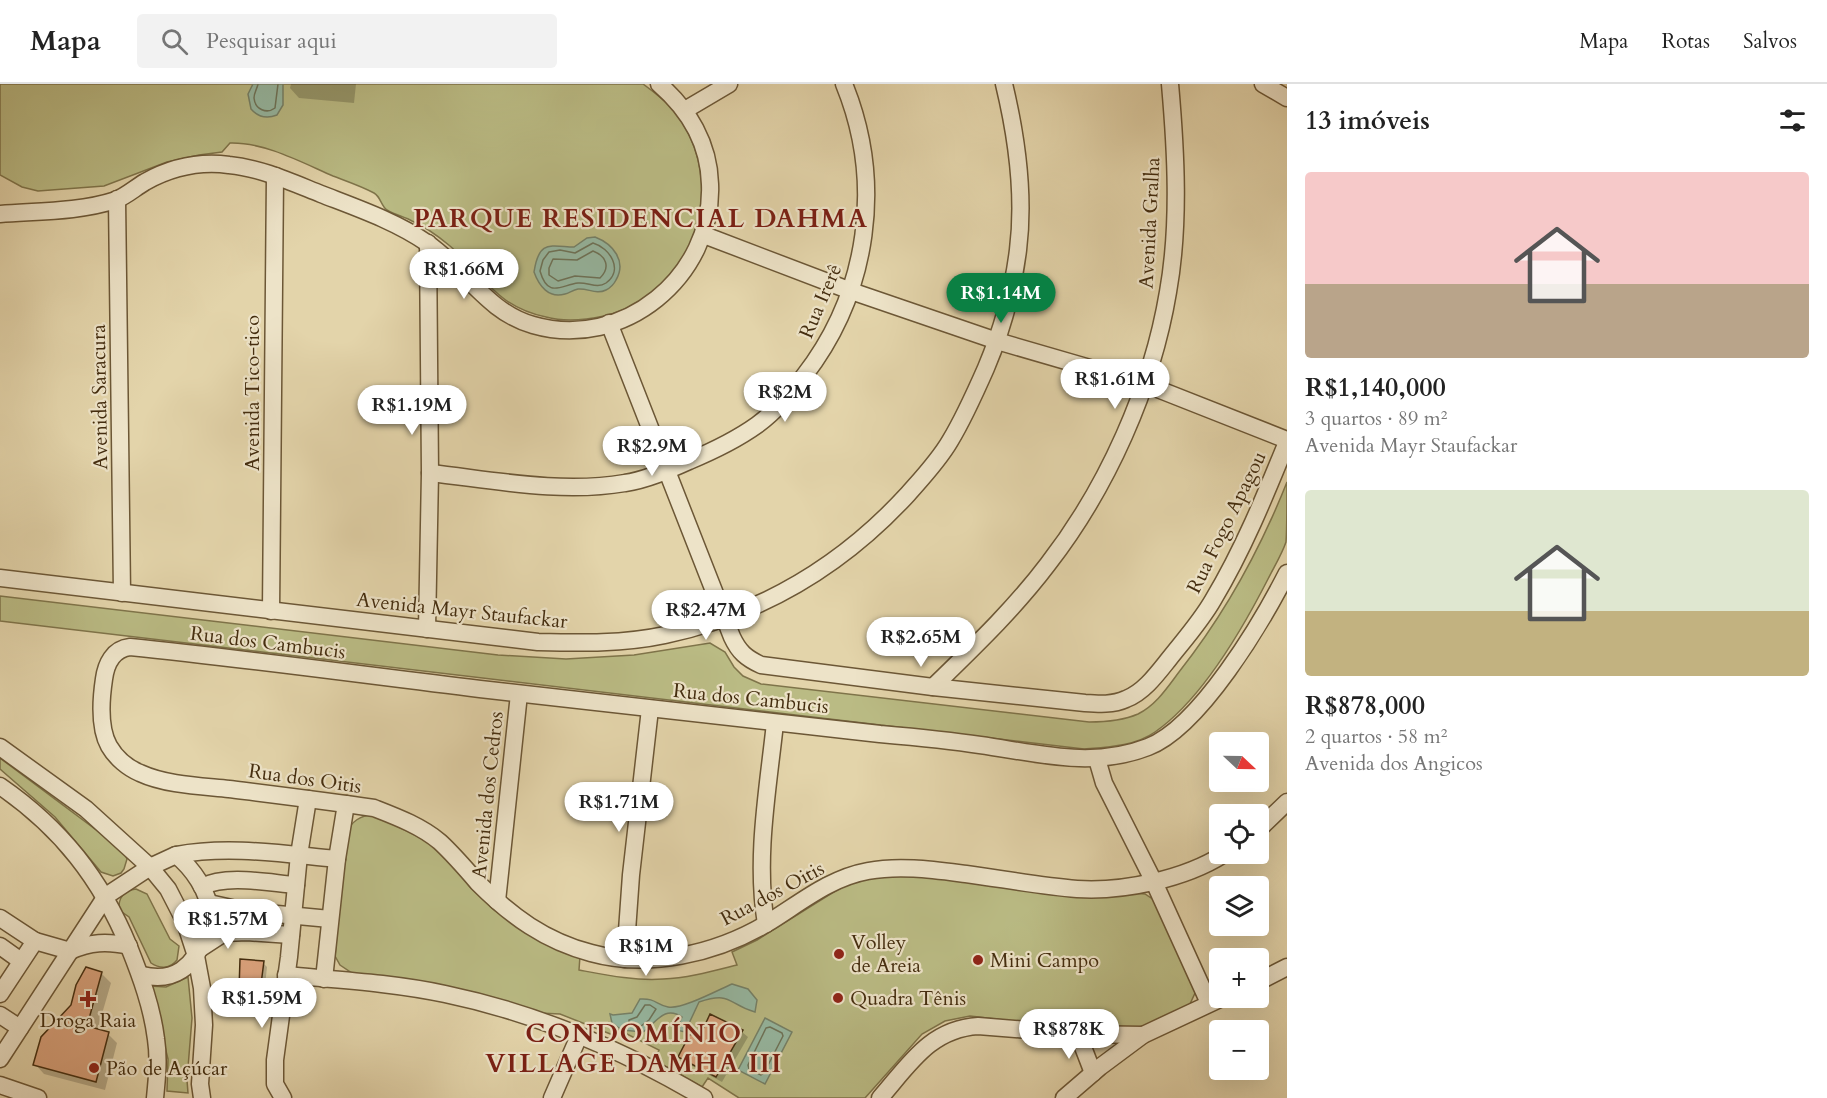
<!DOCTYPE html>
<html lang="pt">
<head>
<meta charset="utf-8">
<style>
	:root { --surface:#fff; --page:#f2f2f2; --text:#222; --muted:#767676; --line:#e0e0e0; --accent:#0b8043 }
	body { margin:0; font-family:Cardo,serif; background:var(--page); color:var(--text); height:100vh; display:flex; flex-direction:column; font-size:22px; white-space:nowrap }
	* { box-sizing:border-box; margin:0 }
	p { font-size:20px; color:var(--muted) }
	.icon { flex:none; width:33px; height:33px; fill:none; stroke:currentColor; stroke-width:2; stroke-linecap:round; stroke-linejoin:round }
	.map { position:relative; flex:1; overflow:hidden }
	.panel { display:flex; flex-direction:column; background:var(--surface); width:540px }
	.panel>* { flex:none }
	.needle { width:39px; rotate:112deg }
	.tools { position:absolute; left:1209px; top:648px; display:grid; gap:12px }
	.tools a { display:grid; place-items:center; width:60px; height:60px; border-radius:6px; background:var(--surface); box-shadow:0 6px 24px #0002; font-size:30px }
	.price { position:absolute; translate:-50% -51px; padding:0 14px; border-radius:21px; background:#fff; color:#222; font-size:20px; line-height:39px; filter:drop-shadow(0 2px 3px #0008) }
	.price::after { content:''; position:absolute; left:50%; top:36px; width:18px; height:14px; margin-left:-9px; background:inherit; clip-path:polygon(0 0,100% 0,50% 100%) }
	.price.active { background:var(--accent); color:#fff }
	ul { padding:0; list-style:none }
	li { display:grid; align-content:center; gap:12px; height:318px; padding:0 18px }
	li span { display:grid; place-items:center; height:186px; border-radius:6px; color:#555 }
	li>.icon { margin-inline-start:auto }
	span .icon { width:108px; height:108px; fill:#fffc; stroke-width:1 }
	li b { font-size:26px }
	h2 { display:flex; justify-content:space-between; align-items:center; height:72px; padding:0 18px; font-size:26px }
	header { display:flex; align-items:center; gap:36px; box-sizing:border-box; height:84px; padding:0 30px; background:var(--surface); border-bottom:2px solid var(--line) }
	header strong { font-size:28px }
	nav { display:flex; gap:33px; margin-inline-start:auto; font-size:21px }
	.search { width:420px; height:54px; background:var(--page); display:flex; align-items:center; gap:15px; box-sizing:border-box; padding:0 21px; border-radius:6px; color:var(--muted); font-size:22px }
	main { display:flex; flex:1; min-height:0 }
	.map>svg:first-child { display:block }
</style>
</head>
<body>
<header>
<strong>Mapa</strong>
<div class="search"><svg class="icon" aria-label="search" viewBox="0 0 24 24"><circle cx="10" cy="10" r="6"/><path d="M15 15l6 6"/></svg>Pesquisar aqui</div>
<nav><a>Mapa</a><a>Rotas</a><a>Salvos</a></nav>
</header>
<main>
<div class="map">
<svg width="1287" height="1014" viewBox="0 0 1287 1014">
	<rect width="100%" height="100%" fill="#e3d4aa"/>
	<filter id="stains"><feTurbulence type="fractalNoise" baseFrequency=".00333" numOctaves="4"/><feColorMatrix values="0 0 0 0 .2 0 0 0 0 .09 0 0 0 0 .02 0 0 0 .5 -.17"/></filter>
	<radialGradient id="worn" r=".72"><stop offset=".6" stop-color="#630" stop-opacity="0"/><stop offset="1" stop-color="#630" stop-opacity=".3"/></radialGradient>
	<g fill="#babb84" stroke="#7f744a" stroke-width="1.5">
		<path d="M0 0H643C654 8 665 16 674 27 732 100 694 210 604 232 585 236 565 238 546 233 495 222 485 192 450 162 438 152 426 143 412 137 405 133 395 131 387 126 381 122 381 113 374 109 361 102 346 97 333 92 301 78 264 58 230 59L222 68 199 71 167 78 104 102 38 107 22 103 0 91Z"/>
		<path d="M1287 398C1287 413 1287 445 1286 458 1282 470 1274 483 1268 495 1243 544 1201 616 1155 648 1135 662 1108 663 1084 665L0 537V512L498 571 566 575 634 571 710 559 725 568 734 583 743 592 761 600 1089 638C1106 638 1122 637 1138 630 1156 621 1167 604 1179 588 1224 531 1260 466 1287 398Z"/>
		<polygon points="0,674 123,766 127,775 124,785 121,789 113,792 101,788 55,733 0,685"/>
		<path d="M373 730 429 758 450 777 470 803 494 826 521 844 580 872 579 886C606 891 635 897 663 895 688 894 713 887 737 881L732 868 757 856 840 804 867 794 894 791 1145 810 1154 816 1196 907 1189 922 1144 943 1102 947 970 932 945 937 922 950 865 1014H739L708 994 702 1003 654 976 659 966 617 945 613 951 560 930 539 929 352 889 340 881 335 872 346 749C352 737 360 732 373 730Z"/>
		<path d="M136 805 147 810 170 855 179 862 177 876C170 885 160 885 151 879L129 833 119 826C118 814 124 806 136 805Z"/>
		<polygon points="188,893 192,934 187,996 188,1009 167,1007 168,975 150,902 166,903"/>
	</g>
	<g fill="#96b9a3" stroke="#758168" stroke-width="1.5">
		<path d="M253 0H283V21L277 31C267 35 258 33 251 25L248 10Z"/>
		<path d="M595 153C613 160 627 177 616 196 614 200 610 204 606 206 596 211 588 204 578 205 573 206 569 209 565 210 549 215 539 202 534 188 539 156 549 162 574 163L587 154Z"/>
		<path d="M732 900 748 905 757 916 755 928C727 920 732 907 699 918L685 948 676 946 682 933C664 921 656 939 643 948L622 946 612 939 610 930 613 931 632 929 640 915C656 914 656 921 668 923 681 926 718 906 732 900Z"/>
		<polygon points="765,934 792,948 765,1000 738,986"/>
	</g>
	<g fill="#0003">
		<polygon points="291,0 356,0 354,19 299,14 290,4"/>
		<polygon points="263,879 267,883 264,911 245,909 241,905"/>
		<polygon points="101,889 111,899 97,947 108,950 117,959 105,1006 44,990 35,980"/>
		<polygon points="742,948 748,953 722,998 685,978 680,973 699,956"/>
	</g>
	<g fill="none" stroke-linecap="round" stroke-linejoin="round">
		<g stroke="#6d7359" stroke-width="1.5">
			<path d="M258 0C257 5 254 9 254 14 255 26 267 30 275 24L278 0"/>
			<path d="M593 159C610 164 624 186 606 199 597 205 588 198 578 199 561 201 548 215 540 187L543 176 549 168 560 166 575 169Z"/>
			<path d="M593 167C606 172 611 183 600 194L575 192 558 197 549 191V184L553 175 577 176Z"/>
			<polygon points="645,921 650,921 656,925 649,936 641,942 629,940 629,936 637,933"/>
			<polygon points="770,943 782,949 783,952 764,989 761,991 749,985 748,981 766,944"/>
		</g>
	</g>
	<g fill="#daa27c" stroke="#442d0f" stroke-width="1.5">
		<polygon points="240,875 264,877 260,908 239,906"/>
		<polygon points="86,883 102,888 87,942 109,948 96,998 33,981 41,953 71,921 76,901"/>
		<polygon points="710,930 743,946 716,993 678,973 690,950 699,954"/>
	</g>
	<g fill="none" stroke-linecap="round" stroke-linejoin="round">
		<defs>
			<g id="minor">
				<polyline points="1263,0 1287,14"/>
				<polyline points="685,26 729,0"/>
				<polyline points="117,115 122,509"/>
				<path d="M0 130C38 127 79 128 116 116 126 112 135 104 145 98 170 84 199 77 229 81 261 84 291 98 321 110 357 124 395 137 427 159 464 184 488 229 533 241 623 267 714 192 710 100 709 60 689 26 659 0"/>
				<polyline points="704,151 851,207 997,257 1145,300 1287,356"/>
				<path d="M609 239 732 553C739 568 746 574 761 581L933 603 1085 619C1099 620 1113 621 1126 615 1144 608 1157 590 1169 575 1184 556 1201 537 1213 516 1243 466 1265 412 1287 358"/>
				<path d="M430 389C493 396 561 410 625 399 646 396 669 386 689 377 713 367 736 356 757 341 776 327 790 310 804 292 869 208 884 98 844 0"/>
				<path d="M0 494 538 558C581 559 623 560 665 551 762 530 841 483 908 410 923 393 939 376 950 357 964 334 975 309 986 284 1002 246 1013 207 1018 166 1025 110 1017 54 1004 0"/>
				<polyline points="271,527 275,92"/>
				<polyline points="427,545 430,389 428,159"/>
				<path d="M933 603C974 563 1014 525 1048 480 1107 404 1152 304 1168 208 1180 141 1176 68 1170 0"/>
				<polyline points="0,663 86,725 150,783 168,805 185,838 196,872 202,904 204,941 200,1000 202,1014"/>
				<polyline points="1097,675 1104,699 1154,798 1209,919"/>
				<path d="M0 702C61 744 101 795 129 863 141 893 152 923 156 955 159 975 157 994 155 1014"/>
				<polyline points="1258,746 1287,718"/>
				<path d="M1224 770C1185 795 1123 808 1077 805 1040 802 1003 795 966 790 934 786 900 781 868 787 829 794 799 820 766 840 715 870 649 885 591 869 545 857 511 832 478 799 466 785 454 771 440 758 421 742 397 733 374 724 326 717 277 711 229 705 200 702 166 701 140 689 128 684 116 674 109 662 99 644 101 615 104 595 106 580 113 565 130 563 247 575 364 591 480 605 614 621 747 635 880 650 914 653 947 656 980 661 1037 669 1092 685 1148 663 1200 643 1262 538 1287 489"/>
				<path d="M176 771C229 761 283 770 337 775"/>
				<path d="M202 803C226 790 269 799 296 801"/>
				<polyline points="497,817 519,610"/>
				<polyline points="209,819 245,827 330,835"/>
				<polyline points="0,834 35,857"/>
				<path d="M766 840C755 774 768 705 775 639"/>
				<polyline points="0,862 21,877"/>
				<polyline points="201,864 224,849 247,848 291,851"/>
				<path d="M70 867C90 858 107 857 129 862"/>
				<polyline points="625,875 631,791 650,625"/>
				<path d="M286 891C339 896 393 899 445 910 536 929 625 967 704 1014"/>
				<polyline points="324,895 337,775 346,720"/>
				<polyline points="1258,898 1287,883"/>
				<polyline points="0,910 35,857 70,867"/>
				<polyline points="0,931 20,944"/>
				<polyline points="1078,950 1093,989"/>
				<path d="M0 975 106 812 150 783 176 771C192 784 209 807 210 830 210 837 208 845 205 852 194 883 174 899 142 891"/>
				<polyline points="0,1001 38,1014"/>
				<polyline points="283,1014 275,1000 275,976 289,873 299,771 308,715"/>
				<polyline points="552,1014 579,952"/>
				<path d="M880 1014C909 981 930 945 978 942L1078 950 1143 951"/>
				<polyline points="1064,1014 1100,983 1143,951 1222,914"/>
			</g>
		</defs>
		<use href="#minor" stroke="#6c5736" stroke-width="19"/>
		<use href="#minor" stroke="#ede3c8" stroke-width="16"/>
	</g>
	<g fill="#8f2418" stroke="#ede3c8" stroke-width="2">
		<circle cx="839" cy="870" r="6"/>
		<circle cx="978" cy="876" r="6"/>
		<circle cx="838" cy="914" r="6"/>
		<path d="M85 906h6v6h6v6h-6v6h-6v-6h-6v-6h6z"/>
		<circle cx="94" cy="984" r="6"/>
	</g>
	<g text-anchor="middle" stroke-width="4.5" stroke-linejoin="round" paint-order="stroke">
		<g font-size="20" fill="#442d0f" stroke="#ede3c8">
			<text transform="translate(1149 139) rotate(-87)" y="7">Avenida Gralha</text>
			<text transform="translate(820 217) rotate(-67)" y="7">Rua Irerê</text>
			<text transform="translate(252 309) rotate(-90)" y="7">Avenida Tico-tico</text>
			<text transform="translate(99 313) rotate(-91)" y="7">Avenida Saracura</text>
			<text transform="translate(1226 438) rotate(-64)" y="7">Rua Fogo Apagou</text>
			<text transform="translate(462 526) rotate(6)" y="7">Avenida Mayr Staufackar</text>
			<text transform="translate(268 558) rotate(7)" y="7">Rua dos Cambucis</text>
			<text transform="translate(751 614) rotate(6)" y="7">Rua dos Cambucis</text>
			<text transform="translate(305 694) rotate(8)" y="7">Rua dos Oitis</text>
			<text transform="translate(487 711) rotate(-84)" y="7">Avenida dos Cedros</text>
			<text transform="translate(772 809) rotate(-28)" y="7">Rua dos Oitis</text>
		</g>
		<g font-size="20" fill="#442d0f" stroke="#ede3c8" text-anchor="start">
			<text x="851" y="865">Volley<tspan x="851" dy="23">de Areia</tspan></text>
			<text x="990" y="883">Mini Campo</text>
			<text x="850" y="921">Quadra Tênis</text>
			<text x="88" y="943" text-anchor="middle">Droga Raia</text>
			<text x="106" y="991">Pão de Açúcar</text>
		</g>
		<g font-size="26" font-weight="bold" letter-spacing="1.5" fill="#7a1f14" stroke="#ede3c8">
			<text x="641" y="143">PARQUE RESIDENCIAL DAHMA</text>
			<text x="634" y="958">CONDOMÍNIO<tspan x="634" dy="30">VILLAGE DAMHA III</tspan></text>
		</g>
	</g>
	<rect width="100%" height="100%" filter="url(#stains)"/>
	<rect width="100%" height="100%" fill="url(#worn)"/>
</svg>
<div class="tools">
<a><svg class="needle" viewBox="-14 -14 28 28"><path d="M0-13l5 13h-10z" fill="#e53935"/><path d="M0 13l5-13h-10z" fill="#767676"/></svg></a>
<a><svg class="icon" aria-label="locate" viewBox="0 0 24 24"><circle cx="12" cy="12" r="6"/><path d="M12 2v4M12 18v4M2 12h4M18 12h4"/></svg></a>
<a><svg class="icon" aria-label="layers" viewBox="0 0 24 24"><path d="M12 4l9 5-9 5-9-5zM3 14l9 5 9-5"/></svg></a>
<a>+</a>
<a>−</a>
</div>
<b class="price" style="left:464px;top:216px">R$1.66M</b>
<b class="price active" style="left:1001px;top:240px">R$1.14M</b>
<b class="price" style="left:1115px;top:326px">R$1.61M</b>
<b class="price" style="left:785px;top:339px">R$2M</b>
<b class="price" style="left:412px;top:352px">R$1.19M</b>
<b class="price" style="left:652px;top:393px">R$2.9M</b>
<b class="price" style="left:706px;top:557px">R$2.47M</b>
<b class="price" style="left:921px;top:584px">R$2.65M</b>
<b class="price" style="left:619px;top:749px">R$1.71M</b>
<b class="price" style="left:228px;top:866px">R$1.57M</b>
<b class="price" style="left:646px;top:893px">R$1M</b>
<b class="price" style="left:262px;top:945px">R$1.59M</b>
<b class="price" style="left:1069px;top:976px">R$878K</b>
</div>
<section class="panel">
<h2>13 imóveis<svg class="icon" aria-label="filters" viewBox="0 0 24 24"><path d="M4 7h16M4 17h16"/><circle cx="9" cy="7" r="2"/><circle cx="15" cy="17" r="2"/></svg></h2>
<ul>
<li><span style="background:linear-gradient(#f6c9c9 60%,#b9a48a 0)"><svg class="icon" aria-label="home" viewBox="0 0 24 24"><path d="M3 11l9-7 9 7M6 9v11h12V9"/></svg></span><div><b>R$1,140,000</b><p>3 quartos · 89 m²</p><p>Avenida Mayr Staufackar</p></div></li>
<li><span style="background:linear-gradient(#dfe7d0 65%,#c2b280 0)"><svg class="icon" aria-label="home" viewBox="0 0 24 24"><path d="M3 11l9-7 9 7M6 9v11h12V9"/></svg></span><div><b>R$878,000</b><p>2 quartos · 58 m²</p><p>Avenida dos Angicos</p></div></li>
</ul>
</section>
</main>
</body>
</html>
